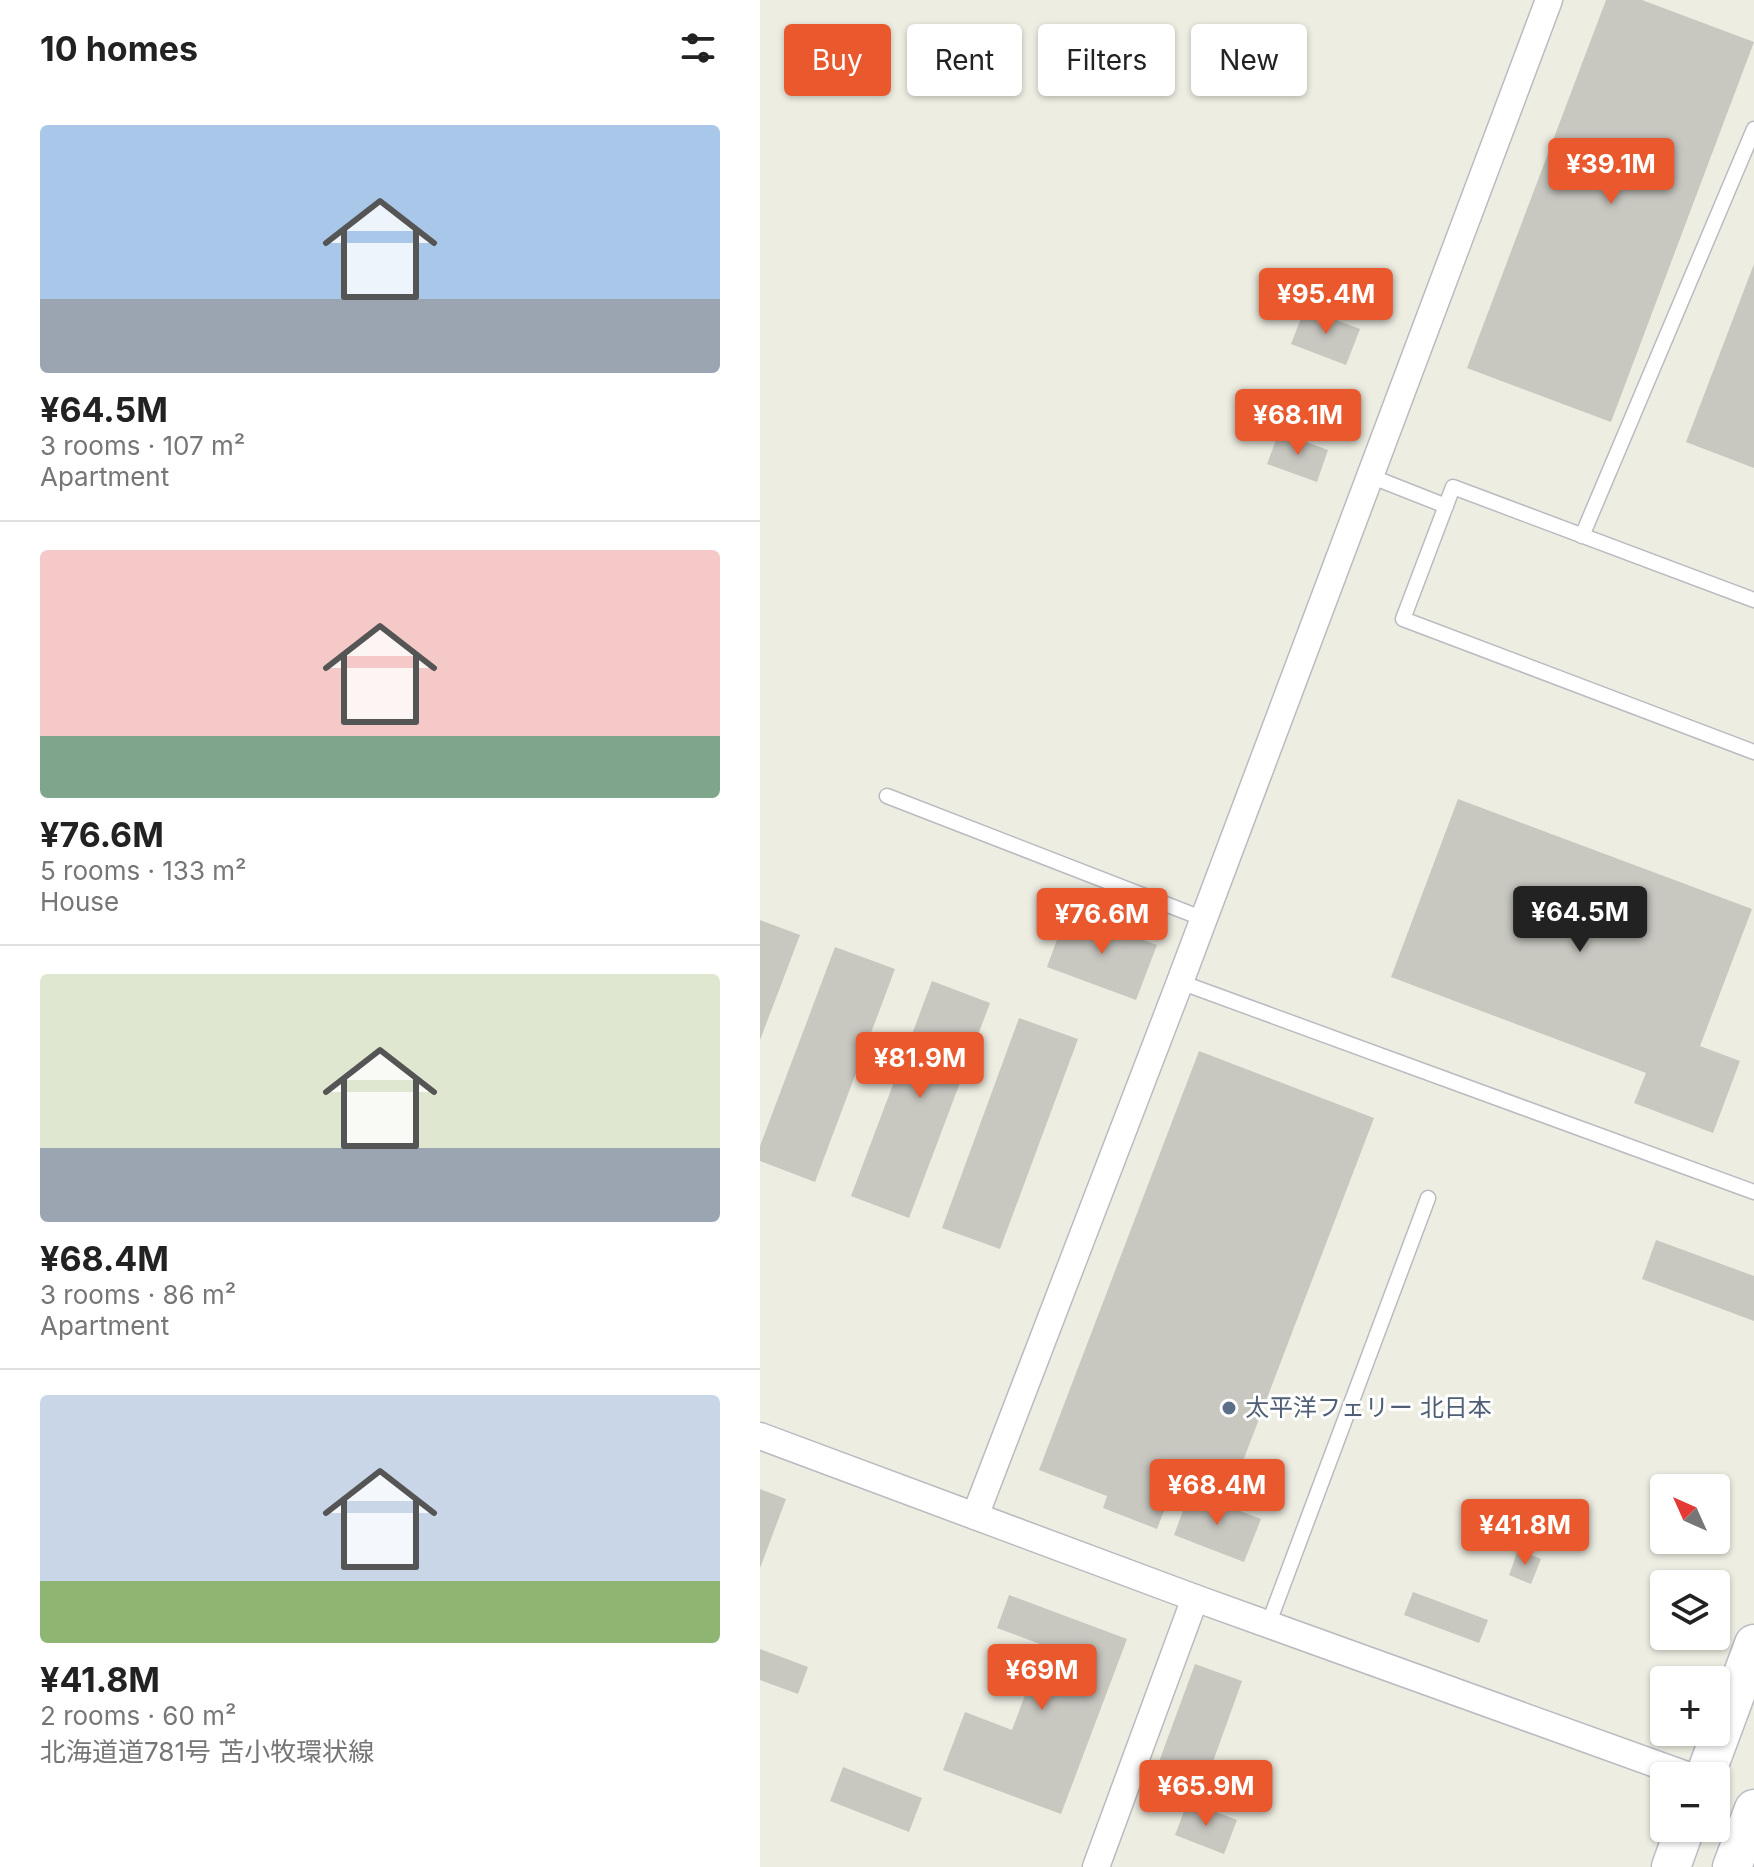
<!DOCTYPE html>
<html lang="en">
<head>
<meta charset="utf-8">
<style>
	:root { --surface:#fff; --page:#f6f6f6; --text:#222; --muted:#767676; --line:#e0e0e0; --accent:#e9592d }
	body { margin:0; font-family:Inter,"Noto Sans JP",sans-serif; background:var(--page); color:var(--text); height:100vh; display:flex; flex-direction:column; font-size:30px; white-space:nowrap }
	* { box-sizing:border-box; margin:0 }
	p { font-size:26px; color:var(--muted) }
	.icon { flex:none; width:44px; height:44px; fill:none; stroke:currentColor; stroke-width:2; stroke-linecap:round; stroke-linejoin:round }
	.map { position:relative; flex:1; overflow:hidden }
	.side { display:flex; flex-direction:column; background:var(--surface); width:760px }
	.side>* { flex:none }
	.guide { position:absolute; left:24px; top:24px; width:760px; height:72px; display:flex; gap:16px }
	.needle { width:52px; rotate:315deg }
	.fabs { position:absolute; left:890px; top:1474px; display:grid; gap:16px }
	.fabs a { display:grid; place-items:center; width:80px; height:80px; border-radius:8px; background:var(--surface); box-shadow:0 2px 6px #0004; font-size:40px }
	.price { position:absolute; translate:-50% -68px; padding:0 18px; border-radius:8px; background:var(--accent); color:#fff; font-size:26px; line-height:52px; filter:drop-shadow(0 2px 4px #0008) }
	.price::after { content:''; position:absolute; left:50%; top:48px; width:24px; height:18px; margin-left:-12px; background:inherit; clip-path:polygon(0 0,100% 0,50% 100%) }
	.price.on { background:#222; color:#fff }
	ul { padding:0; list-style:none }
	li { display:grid; align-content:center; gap:16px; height:424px; padding:0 40px }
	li+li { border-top:2px solid var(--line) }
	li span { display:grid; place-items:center; height:248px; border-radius:8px; color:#555 }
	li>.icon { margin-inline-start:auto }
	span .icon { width:144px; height:144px; fill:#fffc; stroke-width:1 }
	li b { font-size:34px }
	h2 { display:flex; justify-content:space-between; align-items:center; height:96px; padding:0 40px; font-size:34px }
	.tag { padding:0 28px; border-radius:8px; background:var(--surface); box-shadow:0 2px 6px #0004; font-size:28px; line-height:72px }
	.tag.on { background:var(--accent); color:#fff }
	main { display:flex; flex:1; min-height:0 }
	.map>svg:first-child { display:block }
</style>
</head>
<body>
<main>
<section class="side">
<h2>10 homes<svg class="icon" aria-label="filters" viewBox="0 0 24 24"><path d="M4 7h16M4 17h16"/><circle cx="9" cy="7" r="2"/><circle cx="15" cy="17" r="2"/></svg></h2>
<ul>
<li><span style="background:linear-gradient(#a9c7e8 70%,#9aa5b1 0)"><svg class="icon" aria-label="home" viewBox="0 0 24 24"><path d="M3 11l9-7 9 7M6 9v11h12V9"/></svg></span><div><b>¥64.5M</b><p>3 rooms · 107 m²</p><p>Apartment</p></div></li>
<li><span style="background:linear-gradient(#f6c9c9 75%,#7fa58c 0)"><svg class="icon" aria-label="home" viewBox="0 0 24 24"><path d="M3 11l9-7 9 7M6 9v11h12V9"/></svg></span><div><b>¥76.6M</b><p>5 rooms · 133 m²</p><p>House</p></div></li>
<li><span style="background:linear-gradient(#dfe7d0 70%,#9aa5b1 0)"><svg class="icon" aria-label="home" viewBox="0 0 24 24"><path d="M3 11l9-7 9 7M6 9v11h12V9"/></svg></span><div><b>¥68.4M</b><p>3 rooms · 86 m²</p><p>Apartment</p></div></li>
<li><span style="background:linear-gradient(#c9d6e8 75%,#8fb573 0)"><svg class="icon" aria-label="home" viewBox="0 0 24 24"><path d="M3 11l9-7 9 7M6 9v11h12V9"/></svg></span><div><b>¥41.8M</b><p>2 rooms · 60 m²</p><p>北海道道781号 苫小牧環状線</p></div></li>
</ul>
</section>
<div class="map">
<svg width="994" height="1867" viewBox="0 0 994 1867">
	<rect width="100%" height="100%" fill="#eeede2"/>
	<g fill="#c8c7c0">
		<polygon points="846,0 882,0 994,42 851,422 707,368"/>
		<polygon points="994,264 994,468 926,442"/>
		<polygon points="545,308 600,329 586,365 531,344"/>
		<polygon points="519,432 568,450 557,482 507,464"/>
		<polygon points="698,799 992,909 940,1046 980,1061 953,1133 874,1103 886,1073 631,977"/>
		<polygon points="307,912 397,945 376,1000 287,967"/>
		<polygon points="0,920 40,935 0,1040"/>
		<polygon points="75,947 135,969 55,1182 0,1161 0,1146"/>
		<polygon points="172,981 230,1003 149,1218 91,1196"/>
		<polygon points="259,1018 318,1039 240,1249 182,1228"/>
		<polygon points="439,1051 614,1118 473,1487 421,1467 397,1529 343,1508 347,1496 279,1470"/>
		<polygon points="896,1240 994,1276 994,1321 882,1279"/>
		<polygon points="0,1489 26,1499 0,1568"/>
		<polygon points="430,1492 501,1519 484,1562 414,1535"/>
		<polygon points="758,1550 781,1559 771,1584 749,1575"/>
		<polygon points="653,1592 728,1620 719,1643 644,1615"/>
		<polygon points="249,1595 367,1639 301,1814 183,1770 205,1712 252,1730 274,1671 287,1675 296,1650 237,1628"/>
		<polygon points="0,1649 48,1667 38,1694 0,1680"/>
		<polygon points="435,1664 482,1681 441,1795 393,1778"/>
		<polygon points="83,1767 162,1798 149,1832 70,1801"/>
		<polygon points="428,1801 477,1820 464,1854 415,1835"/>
	</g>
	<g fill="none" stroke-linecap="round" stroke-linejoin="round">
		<defs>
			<g id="lane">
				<polyline points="610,476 686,506"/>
				<polyline points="822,536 994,129"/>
				<polyline points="994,600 693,487 643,619 994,752"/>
				<polyline points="127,796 444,919"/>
				<polyline points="420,982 994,1192"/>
				<polyline points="508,1625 668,1198"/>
			</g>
			<g id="street">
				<polyline points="0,1436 435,1598 929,1776"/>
				<polyline points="215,1516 420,982 789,0"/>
				<polyline points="336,1867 435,1598"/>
			</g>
			<g id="secondary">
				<polyline points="945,1776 994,1644"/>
				<polyline points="911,1867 925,1828"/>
				<polyline points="972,1867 994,1809"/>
			</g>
		</defs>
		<use href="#lane" stroke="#babbc1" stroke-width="17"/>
		<use href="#street" stroke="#babbc1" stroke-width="29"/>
		<use href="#secondary" stroke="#bbbdc4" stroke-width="41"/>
		<use href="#lane" stroke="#fff" stroke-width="14"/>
		<use href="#street" stroke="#fff" stroke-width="26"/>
		<use href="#secondary" stroke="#fff" stroke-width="38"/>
	</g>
	<circle fill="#5c6f8a" stroke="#fff" stroke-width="3" cx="469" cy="1408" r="8"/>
	<g text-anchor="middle" stroke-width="6" stroke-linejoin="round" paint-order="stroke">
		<g font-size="24" fill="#4e5e75" stroke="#fff" text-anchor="start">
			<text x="485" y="1416">太平洋フェリー 北日本</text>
		</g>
	</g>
</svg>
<div class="fabs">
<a><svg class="needle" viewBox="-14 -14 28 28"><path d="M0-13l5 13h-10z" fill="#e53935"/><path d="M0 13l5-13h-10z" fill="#767676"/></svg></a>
<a><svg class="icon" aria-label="layers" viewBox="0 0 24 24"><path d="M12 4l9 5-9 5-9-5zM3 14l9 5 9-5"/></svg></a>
<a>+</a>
<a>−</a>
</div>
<b class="price" style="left:851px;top:206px">¥39.1M</b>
<b class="price" style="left:566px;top:336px">¥95.4M</b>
<b class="price" style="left:538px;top:457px">¥68.1M</b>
<b class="price on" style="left:820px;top:954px">¥64.5M</b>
<b class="price" style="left:342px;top:956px">¥76.6M</b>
<b class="price" style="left:160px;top:1100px">¥81.9M</b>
<b class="price" style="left:457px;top:1527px">¥68.4M</b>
<b class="price" style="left:765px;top:1567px">¥41.8M</b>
<b class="price" style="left:282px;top:1712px">¥69M</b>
<b class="price" style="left:446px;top:1828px">¥65.9M</b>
<div class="guide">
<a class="tag on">Buy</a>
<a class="tag">Rent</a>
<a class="tag">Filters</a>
<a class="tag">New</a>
</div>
</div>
</main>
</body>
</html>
